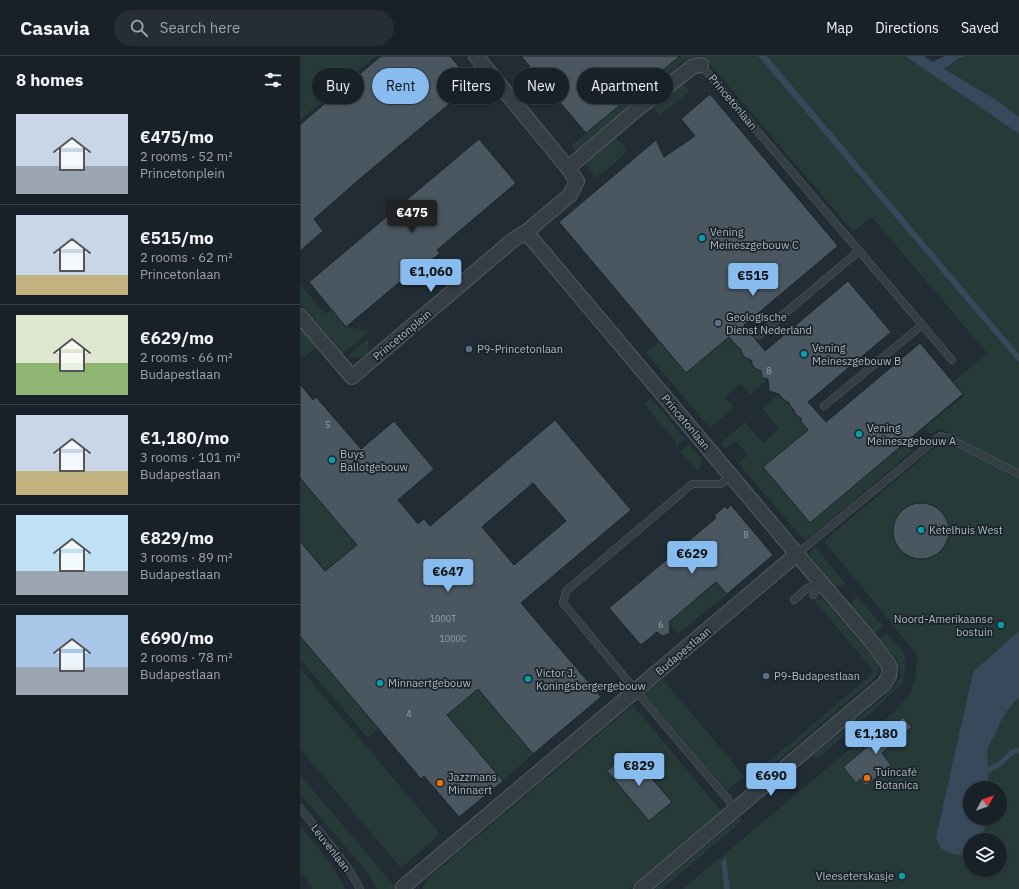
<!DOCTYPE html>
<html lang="en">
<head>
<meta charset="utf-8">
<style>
	:root { --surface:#192128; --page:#262e34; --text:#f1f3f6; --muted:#9fa3a8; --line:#373e45; --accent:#89bcee }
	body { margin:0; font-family:"IBM Plex Sans",sans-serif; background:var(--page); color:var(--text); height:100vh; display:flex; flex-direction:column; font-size:15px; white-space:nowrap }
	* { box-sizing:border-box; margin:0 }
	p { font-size:13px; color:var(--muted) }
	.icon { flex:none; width:22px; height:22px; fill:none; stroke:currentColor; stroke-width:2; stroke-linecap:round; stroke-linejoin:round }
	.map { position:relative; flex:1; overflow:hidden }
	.side { display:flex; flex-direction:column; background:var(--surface); width:300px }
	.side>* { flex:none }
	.banner { position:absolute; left:12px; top:12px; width:380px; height:36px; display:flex; gap:8px }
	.needle { width:26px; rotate:50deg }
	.fabs { position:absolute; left:663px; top:725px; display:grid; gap:8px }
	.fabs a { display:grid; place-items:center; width:44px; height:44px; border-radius:50%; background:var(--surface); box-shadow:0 1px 3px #0004,0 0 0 1px var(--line); font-size:20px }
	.price { position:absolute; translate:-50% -34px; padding:0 9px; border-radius:4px; background:var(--accent); color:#111; font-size:13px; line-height:26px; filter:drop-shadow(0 1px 2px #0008) }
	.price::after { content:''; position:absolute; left:50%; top:24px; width:12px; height:9px; margin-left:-6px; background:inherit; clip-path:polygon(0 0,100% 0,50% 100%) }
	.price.selected { background:#222; color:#fff }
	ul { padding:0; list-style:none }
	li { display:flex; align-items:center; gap:12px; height:100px; padding:0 16px }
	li+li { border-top:1px solid var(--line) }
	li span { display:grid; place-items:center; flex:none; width:112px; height:80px; border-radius:0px; color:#555 }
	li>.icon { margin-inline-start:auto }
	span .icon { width:48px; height:48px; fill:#fffc; stroke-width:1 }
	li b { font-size:17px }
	h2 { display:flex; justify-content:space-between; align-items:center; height:48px; padding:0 16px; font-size:17px }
	.tag { padding:0 14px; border-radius:18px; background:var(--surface); box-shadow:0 1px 3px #0004,0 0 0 1px var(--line); font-size:14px; line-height:36px }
	.tag.selected { background:var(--accent); color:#111 }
	header { display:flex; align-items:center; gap:24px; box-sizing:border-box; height:56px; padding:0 20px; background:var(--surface); border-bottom:1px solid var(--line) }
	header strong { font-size:19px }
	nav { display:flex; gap:22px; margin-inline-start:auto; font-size:14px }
	.search { width:280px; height:36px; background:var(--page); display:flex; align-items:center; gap:10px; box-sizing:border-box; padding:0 14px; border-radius:22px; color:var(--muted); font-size:15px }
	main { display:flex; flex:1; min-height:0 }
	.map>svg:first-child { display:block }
</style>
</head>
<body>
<header>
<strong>Casavia</strong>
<div class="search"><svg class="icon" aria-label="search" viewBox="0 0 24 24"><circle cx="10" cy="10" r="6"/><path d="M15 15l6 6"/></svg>Search here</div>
<nav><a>Map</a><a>Directions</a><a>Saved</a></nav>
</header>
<main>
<section class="side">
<h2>8 homes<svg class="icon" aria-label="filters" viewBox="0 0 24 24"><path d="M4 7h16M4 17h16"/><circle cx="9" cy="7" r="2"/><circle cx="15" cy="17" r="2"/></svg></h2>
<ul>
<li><span style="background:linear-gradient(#c9d6e8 65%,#9aa5b1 0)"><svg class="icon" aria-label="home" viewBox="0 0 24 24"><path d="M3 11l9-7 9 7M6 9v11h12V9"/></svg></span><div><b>€475/mo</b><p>2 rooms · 52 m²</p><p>Princetonplein</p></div></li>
<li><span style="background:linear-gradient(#c9d6e8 75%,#c2b280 0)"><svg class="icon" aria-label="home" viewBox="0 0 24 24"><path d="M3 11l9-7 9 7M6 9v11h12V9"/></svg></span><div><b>€515/mo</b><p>2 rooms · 62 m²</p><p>Princetonlaan</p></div></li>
<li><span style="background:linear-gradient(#dfe7d0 60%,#8fb573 0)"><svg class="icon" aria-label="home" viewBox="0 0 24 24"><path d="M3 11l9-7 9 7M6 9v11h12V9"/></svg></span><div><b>€629/mo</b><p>2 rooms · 66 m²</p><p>Budapestlaan</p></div></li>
<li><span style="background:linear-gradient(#c9d6e8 70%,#c2b280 0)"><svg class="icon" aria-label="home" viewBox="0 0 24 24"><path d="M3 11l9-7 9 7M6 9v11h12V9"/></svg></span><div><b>€1,180/mo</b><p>3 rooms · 101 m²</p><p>Budapestlaan</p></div></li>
<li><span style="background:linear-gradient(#bfe0f5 70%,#9aa5b1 0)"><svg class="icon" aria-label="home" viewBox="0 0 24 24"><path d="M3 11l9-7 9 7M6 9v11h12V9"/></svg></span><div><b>€829/mo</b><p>3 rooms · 89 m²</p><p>Budapestlaan</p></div></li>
<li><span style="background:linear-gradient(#a9c7e8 65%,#9aa5b1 0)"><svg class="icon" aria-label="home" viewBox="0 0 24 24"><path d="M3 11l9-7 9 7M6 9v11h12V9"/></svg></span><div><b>€690/mo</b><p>2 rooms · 78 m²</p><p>Budapestlaan</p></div></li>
</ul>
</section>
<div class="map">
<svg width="719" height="833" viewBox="0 0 719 833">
	<rect width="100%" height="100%" fill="#212c35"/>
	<g fill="#263a38" fill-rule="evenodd">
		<polygon points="0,0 76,0 0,64"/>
		<polygon points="377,0 403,0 398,3 388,3 382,6 276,94 272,89 377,2"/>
		<path d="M403 0H458L719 307V833H430L426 802 421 807 424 833H383L595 655 610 638 615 623 617 607 616 597 595 572 524 485 640 387 649 377 639 373 630 378 625 371 664 340 653 326 687 297 572 161 553 176ZM670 732H700V762H670ZM670 784H700V814H670Z"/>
		<polygon points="467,0 605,0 719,78 719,298"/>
		<polygon points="666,0 719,0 719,61 643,13 658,3"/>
		<polygon points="381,28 385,30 390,35 360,59 355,52 355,48"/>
		<path d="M315 80 326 92 325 98 297 122C291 115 283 111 290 102Z"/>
		<polygon points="0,228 25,258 31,253 46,271 70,275 43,297 0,246"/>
		<polygon points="0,271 17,291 4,301 0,297"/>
		<polygon points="431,280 467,324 450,339 441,328 425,341 434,352 410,372 346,297 359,285 386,317"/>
		<path d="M69 282 68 297C60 303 57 302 47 301Z"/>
		<polygon points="479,338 509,373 463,411 510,467 610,383 613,388 613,394 610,397 505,485 438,407 448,399 436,385 426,393 421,387 445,366 463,387 479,373 462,352"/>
		<polygon points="351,342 385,383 375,392 376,386 344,348"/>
		<polygon points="389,388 402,403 402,406 398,415 380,396"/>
		<polygon points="0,422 57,489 25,515 0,485"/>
		<polygon points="516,492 546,528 535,531 511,501 510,496 513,493"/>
		<polygon points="417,526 427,538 378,578 369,566"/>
		<polygon points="556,539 583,571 575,577 551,549"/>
		<path d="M521 543 525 545 577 606C581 614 578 616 574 623L450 728 447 724 571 619V612L514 544Z"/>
		<polygon points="587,577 601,593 606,602 603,627 565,662 516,704 513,699 583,642 598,626 601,618 600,613 597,604 579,583"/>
		<polygon points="0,580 78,673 68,682 0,603"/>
		<polygon points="0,612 138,775 138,780 101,812 0,693"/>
		<polygon points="363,623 444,720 427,735 345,638"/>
		<polygon points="178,633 233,698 203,725 147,659"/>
		<polygon points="333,649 422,756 329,833 122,833 127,823"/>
		<polygon points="0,719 97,833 77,833 68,817 0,738"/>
		<polygon points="439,762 442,765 362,833 355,833"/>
		<path d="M0 770C15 788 36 811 45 833H12L0 814Z"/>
	</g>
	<g fill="#364a5b">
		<polygon points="458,0 467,0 719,298 719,307"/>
		<polygon points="605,0 624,0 632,6 645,0 666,0 658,3 644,13 696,44 719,61 719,78"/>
		<path d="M719 575V642L714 646 707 655 700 667 687 694 689 732H670V762H687L684 774 680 784H670V797C661 801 647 799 640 791 638 788 637 784 636 782L672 621 674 615Z"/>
		<polygon points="426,801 430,833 424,833 421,807"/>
	</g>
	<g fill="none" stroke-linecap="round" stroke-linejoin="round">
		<polyline stroke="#364a5b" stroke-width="5" points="689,714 701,707 712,696 719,694"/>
	</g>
	<g fill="#4a5760" stroke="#1c252c" fill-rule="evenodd">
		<polygon points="81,0 150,0 173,28 62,121 14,163 23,175 0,195 0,69 9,61"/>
		<polygon points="221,0 380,0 286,77"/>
		<polygon points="410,38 538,190 444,269 465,295 548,225 591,276 508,346 526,366 620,287 663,338 510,467 463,411 508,374 501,366 501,362 495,358 494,354 491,351 489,347 483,343 479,338 469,335 468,323 462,322 461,315 453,311 451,304 444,301 440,292 438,291 429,281 386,317 259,166 356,84 364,101 395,80 381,63"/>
		<polygon points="179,83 216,127 137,194 140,197 116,217 117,218 104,228 101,225 46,271 9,226"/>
		<path d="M0 328 13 344 16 341 61 393 94 365 134 413 98 444 118 468 124 463 130 470 255 364 331 454 221 547 301 641 233 698 178 633 147 659 203 725 159 761 124 720 121 723 0 580V485L25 515 57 489 0 422ZM233 427 266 465 214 509 182 471Z"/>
		<circle cx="621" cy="475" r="28"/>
		<polygon points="431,449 473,499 427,538 416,526 369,566 370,568 369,578 362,580 357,576 341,589 309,552 416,462 414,460 425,450 427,453"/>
		<polygon points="603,661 612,671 582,697 591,709 566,730 560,723 556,727 543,711"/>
		<polygon points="329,696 372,746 349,765 307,715"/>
	</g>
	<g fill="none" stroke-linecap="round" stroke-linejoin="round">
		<defs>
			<g id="service">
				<polyline points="401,9 652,304"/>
				<polyline points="459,279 559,195"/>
				<polyline points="524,350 622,269"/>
				<polyline points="431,419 421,428 392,428 266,535 263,547 342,642 436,753"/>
				<polyline points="497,498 640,380 648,382 719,418"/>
				<polyline points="513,539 522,527"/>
				<polyline points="494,544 507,532 522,527"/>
				<path d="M0 752C21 778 45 803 60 833"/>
			</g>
			<g id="minor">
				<polyline points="268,112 341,50 382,19 392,11 401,9"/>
				<polyline points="226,176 501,503 571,585 586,605 590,611 589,620 584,628 341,833"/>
				<polyline points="0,260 52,321 213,184 226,176 270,139 277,125 268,112 176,0"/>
				<polyline points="103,831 497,498"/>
			</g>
		</defs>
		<use href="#service" stroke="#525c63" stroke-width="8"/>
		<use href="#minor" stroke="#525c63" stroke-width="16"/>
		<use href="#service" stroke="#353e45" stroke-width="7"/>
		<use href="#minor" stroke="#353e45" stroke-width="14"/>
	</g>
	<g fill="#0f9aa8" stroke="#1a232a" stroke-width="1.5">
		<circle cx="402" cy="182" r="4"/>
		<circle cx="504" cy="298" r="4"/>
		<circle cx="559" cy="378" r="4"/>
		<circle cx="32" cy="404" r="4"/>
		<circle cx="621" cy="474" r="4"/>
		<circle cx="701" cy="569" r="4"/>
		<circle cx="228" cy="623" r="4"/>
		<circle cx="80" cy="627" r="4"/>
		<circle cx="602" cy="820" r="4"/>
	</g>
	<g fill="#5c6f8a" stroke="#1a232a" stroke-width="1.5">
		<circle cx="418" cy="267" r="4"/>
		<circle cx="169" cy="293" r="4"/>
		<circle cx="466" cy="620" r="4"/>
	</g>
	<g fill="#e8710a" stroke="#1a232a" stroke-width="1.5">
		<circle cx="567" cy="722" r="4"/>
		<circle cx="140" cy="727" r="4"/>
	</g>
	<g text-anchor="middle" stroke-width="3.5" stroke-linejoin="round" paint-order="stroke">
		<g font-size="9" fill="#96a0aa">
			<text x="469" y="318">8</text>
			<text x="28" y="372">5</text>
			<text x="446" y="482">8</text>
			<text x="143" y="566">1000T</text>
			<text x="361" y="572">6</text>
			<text x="153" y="586">1000C</text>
			<text x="109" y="661">4</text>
		</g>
		<g font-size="11" fill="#afb9c2" stroke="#1a232a">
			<text transform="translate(433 46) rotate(50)" y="4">Princetonlaan</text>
			<text transform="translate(102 279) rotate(-40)" y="4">Princetonplein</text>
			<text transform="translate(386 366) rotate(50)" y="4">Princetonlaan</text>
			<text transform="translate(383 595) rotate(-40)" y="4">Budapestlaan</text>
			<text transform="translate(31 792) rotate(52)" y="4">Leuvenlaan</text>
		</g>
		<g font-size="11" fill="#afb9c2" stroke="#1a232a" text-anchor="start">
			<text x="410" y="180">Vening<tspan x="410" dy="13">Meineszgebouw C</tspan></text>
			<text x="426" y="265">Geologische<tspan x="426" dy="13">Dienst Nederland</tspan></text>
			<text x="512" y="296">Vening<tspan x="512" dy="13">Meineszgebouw B</tspan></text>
			<text x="177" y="297">P9-Princetonlaan</text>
			<text x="567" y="376">Vening<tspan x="567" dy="13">Meineszgebouw A</tspan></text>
			<text x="40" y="402">Buys<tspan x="40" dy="13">Ballotgebouw</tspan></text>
			<text x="629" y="478">Ketelhuis West</text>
			<text x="693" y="567" text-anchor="end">Noord-Amerikaanse<tspan x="693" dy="13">bostuin</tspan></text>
			<text x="236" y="621">Victor J.<tspan x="236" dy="13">Koningsbergergebouw</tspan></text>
			<text x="474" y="624">P9-Budapestlaan</text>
			<text x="88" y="631">Minnaertgebouw</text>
			<text x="575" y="720">Tuincafé<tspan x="575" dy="13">Botanica</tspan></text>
			<text x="148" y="725">Jazzmans<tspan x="148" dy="13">Minnaert</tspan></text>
			<text x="594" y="824" text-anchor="end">Vleeseterskasje</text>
		</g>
	</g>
</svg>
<div class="fabs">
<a><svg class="needle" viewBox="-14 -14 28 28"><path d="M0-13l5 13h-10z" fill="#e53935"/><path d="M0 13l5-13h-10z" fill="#9fa3a8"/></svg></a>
<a><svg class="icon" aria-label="layers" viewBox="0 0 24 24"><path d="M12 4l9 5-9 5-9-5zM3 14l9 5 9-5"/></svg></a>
</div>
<b class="price selected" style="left:112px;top:178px">€475</b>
<b class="price" style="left:131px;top:237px">€1,060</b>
<b class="price" style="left:453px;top:241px">€515</b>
<b class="price" style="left:392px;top:519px">€629</b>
<b class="price" style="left:148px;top:537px">€647</b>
<b class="price" style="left:576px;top:699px">€1,180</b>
<b class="price" style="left:339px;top:731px">€829</b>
<b class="price" style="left:471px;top:741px">€690</b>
<div class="banner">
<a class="tag">Buy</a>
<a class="tag selected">Rent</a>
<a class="tag">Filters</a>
<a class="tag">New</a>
<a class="tag">Apartment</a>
</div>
</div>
</main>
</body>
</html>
